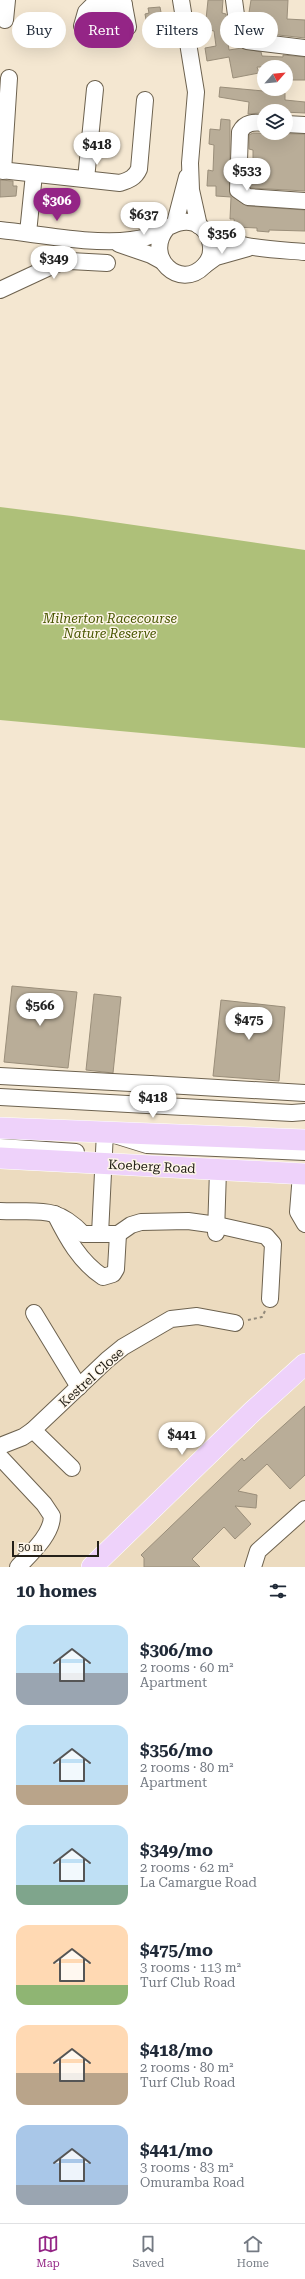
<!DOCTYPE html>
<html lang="en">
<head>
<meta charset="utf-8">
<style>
	:root { --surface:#fff; --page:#f6f6f7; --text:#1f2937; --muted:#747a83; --line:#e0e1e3; --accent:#942586 }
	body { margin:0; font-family:"Roboto Serif",serif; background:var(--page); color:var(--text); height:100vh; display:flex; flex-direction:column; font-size:15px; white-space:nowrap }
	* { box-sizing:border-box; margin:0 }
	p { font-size:13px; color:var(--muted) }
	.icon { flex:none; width:22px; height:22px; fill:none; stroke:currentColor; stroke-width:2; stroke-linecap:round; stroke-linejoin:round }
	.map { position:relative; height:1567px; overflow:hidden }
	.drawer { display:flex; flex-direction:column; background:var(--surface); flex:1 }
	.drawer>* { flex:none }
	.guide { position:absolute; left:12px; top:12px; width:281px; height:36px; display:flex; gap:8px }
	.needle { width:26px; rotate:63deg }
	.controls { position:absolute; left:257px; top:60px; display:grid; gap:8px }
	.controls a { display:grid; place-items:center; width:36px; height:36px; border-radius:50%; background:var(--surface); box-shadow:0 4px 16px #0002; font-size:20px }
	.scale { position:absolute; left:12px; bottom:10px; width:87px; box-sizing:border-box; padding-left:4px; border:2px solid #242018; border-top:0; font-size:11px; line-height:14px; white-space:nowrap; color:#242018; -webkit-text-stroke:3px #fdf5e8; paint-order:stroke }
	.price { position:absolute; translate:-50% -34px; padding:0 9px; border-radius:14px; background:#fff; color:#222; font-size:13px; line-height:26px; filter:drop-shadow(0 1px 2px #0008) }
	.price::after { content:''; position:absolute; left:50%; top:24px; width:12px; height:9px; margin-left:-6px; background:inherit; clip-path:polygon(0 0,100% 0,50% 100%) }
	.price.selected { background:var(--accent); color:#fff }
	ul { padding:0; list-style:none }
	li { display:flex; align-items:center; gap:12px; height:100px; padding:0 16px }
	li span { display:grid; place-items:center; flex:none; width:112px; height:80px; border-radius:12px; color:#555 }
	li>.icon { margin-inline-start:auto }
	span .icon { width:48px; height:48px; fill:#fffc; stroke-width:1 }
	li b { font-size:17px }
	h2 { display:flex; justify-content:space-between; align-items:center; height:48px; padding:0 16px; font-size:17px }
	.chip { padding:0 14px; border-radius:18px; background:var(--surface); box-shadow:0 4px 16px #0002; font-size:14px; line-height:36px }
	.chip.selected { background:var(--accent); color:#fff }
	.tabs { display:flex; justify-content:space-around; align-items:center; height:56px; border-top:1px solid var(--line); background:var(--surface); font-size:11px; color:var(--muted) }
	.tabs a { display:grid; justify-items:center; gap:2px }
	.tabs .selected { color:var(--accent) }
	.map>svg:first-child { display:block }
</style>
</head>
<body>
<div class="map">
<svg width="305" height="1567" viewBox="0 0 305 1567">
	<rect width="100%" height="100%" fill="#f4e7d1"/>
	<polygon fill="#ecdbbf" points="0,1169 305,1184 305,1567 0,1567"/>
	<polygon fill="#aec079" points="0,507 72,516 305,550 305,748 0,720"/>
	<g fill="#b9ad98" stroke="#9a8e7a">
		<polygon points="208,0 223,0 222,13 226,14 227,24 225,23 229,50 242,48 261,52 262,56 283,57 283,55 305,57 305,80 286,80 286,67 257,67 259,73 233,78 229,57 207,61 205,48 216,46 214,31 205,29"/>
		<polygon points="251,0 288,0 287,19 305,20 305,38 252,32 247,25"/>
		<polygon points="160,7 165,33 153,35 152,30 148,31 145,14 149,13 148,8"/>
		<polygon points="220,87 285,93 285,100 305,102 305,113 261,111 260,113 248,114 249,102 219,97"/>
		<polygon points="221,119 230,120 230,195 247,206 305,210 305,231 269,230 269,232 257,231 257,228 235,227 234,219 230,219 231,197 216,196 216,186 207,186 208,170 213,171 214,145 209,144 210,129 220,130"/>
		<polygon points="253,133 305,134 305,191 251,188 248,185 248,170 253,170 253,150 249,149 249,135"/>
		<polygon points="0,180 13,181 13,186 17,186 16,196 0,197"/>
		<polygon points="12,986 77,992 68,1068 4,1062"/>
		<polygon points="94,994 121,997 113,1073 86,1070"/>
		<polygon points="221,1000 285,1007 279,1081 213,1076"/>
		<polygon points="305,1406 305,1475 290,1489 267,1464 238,1491 257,1495 256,1508 235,1506 251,1524 235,1539 224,1527 192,1559 200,1567 144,1567 144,1558 141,1555 242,1458 244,1461"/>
	</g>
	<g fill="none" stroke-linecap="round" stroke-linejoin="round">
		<defs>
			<g id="minor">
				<polyline points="123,0 128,27"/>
				<polyline points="181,0 196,92 190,163 191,190 199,226"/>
				<polyline points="234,0 238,30 247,41 305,48"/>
				<polyline points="5,20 7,0"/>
				<polyline points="82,26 86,12 93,5 124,5"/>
				<path d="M264 123C254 122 245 122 240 132L238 190 248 197 305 201"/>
				<polyline points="286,124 305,125"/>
				<path d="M0 170 120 183C129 180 135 178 139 169L145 100"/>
				<polyline points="3,171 9,78"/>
				<polyline points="86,179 95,89"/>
				<polyline points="175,223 187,177"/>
				<path d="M0 230C39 234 93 245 131 240 138 239 147 238 154 234 167 229 179 218 194 223 211 229 217 253 204 266 180 291 143 257 167 228"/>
				<path d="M204 230C235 249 270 249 305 252"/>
				<polyline points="28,233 34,174"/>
				<polyline points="119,244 151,255 162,261"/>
				<polyline points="205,265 216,257 248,248"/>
				<polyline points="0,290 56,264 70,261 107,263"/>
				<polyline points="0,1076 150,1084 150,1105"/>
				<polyline points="150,1084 305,1093"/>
				<polyline points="0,1097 292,1113 305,1112"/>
				<polyline points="0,1147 76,1152"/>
				<polyline points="301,1174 298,1212 305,1224"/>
				<path d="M0 1211C37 1213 55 1204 83 1234H118L131 1225 141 1222 188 1221 217 1225 266 1236 273 1244 270 1299"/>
				<path d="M55 1214C67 1238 80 1262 103 1277L113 1274 116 1269 118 1234"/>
				<polyline points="216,1233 218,1170"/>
				<polyline points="100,1234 105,1132 147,1145 305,1152"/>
				<polyline points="34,1313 79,1387"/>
				<polyline points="33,1430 72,1468"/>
				<polyline points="0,1446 23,1437 33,1430 107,1360 123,1347 171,1319 197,1316 235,1323"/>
				<path d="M0 1457 44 1504 52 1516C52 1535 30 1554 18 1567"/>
				<polyline points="253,1567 258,1551 305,1509"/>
			</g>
			<g id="major">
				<polyline points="0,1128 305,1140"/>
				<polyline points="0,1158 305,1174"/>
				<polyline points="92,1567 253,1411 305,1364"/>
			</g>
		</defs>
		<use href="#minor" stroke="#6d624f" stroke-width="18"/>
		<use href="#major" stroke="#fff" stroke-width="22"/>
		<polyline stroke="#92897a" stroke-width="2" stroke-dasharray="3 3" stroke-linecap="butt" points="248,1320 262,1317 265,1311"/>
		<use href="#minor" stroke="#fff" stroke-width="16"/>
		<use href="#major" stroke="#eed2fa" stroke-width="21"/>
	</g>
	<g text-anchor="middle" stroke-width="3" stroke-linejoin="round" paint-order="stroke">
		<g font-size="13" font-style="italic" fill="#485600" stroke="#fdf5e8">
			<text x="110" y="623">Milnerton Racecourse<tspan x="110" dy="15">Nature Reserve</tspan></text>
		</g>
		<g font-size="13" fill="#242018" stroke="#fdf5e8">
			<text transform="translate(152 1166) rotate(3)" y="5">Koeberg Road</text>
			<text transform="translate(91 1377) rotate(-42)" y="5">Kestrel Close</text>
		</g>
	</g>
</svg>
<div class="controls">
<a><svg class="needle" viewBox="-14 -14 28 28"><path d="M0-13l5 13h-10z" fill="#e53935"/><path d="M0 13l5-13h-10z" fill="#747a83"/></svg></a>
<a><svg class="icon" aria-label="layers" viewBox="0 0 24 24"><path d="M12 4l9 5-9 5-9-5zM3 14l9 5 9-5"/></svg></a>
</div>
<div class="scale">50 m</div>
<b class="price" style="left:97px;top:166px">$418</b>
<b class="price" style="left:247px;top:192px">$533</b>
<b class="price selected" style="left:57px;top:222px">$306</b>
<b class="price" style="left:144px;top:236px">$637</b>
<b class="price" style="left:222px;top:255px">$356</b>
<b class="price" style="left:54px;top:280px">$349</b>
<b class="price" style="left:40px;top:1027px">$566</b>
<b class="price" style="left:249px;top:1041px">$475</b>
<b class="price" style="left:153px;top:1119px">$418</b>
<b class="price" style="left:182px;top:1456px">$441</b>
<div class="guide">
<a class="chip">Buy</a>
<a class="chip selected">Rent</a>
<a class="chip">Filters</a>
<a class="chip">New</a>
</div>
</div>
<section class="drawer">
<h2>10 homes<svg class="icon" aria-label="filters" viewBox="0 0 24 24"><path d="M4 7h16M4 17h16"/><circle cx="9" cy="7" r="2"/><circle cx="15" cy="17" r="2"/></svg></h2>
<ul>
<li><span style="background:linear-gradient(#bfe0f5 60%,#9aa5b1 0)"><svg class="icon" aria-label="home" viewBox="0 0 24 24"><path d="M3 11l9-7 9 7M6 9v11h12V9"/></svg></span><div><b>$306/mo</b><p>2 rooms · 60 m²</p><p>Apartment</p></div></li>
<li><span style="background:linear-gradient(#bfe0f5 75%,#b9a48a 0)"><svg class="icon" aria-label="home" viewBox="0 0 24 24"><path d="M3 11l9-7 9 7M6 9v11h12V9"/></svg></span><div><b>$356/mo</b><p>2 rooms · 80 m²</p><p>Apartment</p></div></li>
<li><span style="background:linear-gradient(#bfe0f5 75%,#7fa58c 0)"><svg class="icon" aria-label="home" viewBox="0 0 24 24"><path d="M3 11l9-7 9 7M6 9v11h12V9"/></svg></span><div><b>$349/mo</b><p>2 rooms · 62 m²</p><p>La Camargue Road</p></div></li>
<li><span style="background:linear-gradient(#ffd9b3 75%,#8fb573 0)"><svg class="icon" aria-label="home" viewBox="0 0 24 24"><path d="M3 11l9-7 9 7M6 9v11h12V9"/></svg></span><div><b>$475/mo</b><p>3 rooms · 113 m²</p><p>Turf Club Road</p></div></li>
<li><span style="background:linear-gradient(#ffd9b3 60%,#b9a48a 0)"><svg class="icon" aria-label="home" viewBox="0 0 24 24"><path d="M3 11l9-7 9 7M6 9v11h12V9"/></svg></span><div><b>$418/mo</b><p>2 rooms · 80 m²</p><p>Turf Club Road</p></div></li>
<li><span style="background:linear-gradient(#a9c7e8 75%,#9aa5b1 0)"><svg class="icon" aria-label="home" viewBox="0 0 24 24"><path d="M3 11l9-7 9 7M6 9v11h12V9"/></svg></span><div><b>$441/mo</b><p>3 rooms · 83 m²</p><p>Omuramba Road</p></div></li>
</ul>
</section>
<nav class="tabs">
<a class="selected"><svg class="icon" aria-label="map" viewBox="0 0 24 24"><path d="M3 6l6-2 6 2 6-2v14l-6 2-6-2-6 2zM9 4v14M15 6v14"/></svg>Map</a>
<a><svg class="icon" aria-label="saved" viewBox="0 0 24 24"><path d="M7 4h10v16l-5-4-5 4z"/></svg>Saved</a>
<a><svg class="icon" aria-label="home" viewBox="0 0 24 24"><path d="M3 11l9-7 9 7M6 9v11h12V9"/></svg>Home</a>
</nav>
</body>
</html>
